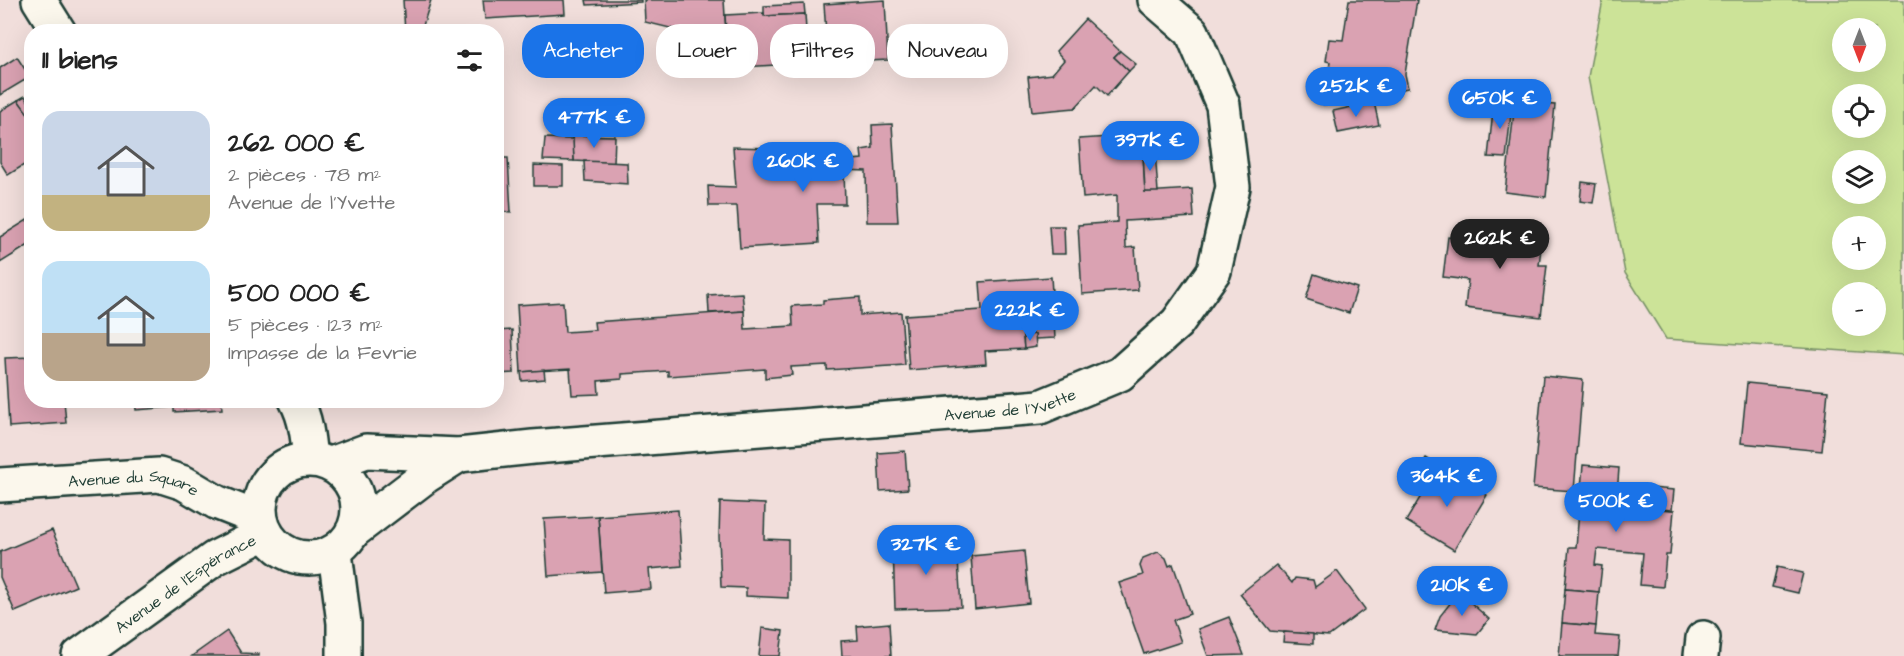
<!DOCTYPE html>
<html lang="fr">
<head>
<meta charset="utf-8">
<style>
	:root { --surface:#fff; --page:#f6f6f6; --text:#222; --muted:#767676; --accent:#1a73e8 }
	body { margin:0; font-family:"Architects Daughter",sans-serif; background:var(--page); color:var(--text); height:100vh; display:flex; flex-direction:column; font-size:22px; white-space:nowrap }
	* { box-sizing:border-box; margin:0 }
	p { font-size:20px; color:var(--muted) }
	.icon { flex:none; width:33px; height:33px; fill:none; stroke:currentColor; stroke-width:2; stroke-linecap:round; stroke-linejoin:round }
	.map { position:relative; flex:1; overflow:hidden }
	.drawer { position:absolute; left:24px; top:24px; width:480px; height:384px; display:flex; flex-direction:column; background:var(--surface); border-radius:24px; box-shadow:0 6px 24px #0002 }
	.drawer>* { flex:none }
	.top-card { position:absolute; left:522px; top:24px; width:570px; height:54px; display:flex; gap:12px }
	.needle { width:39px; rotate:180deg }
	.buttons { position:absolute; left:1832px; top:18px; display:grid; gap:12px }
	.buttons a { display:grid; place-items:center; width:54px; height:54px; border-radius:50%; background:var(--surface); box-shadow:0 6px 24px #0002; font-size:30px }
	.price { position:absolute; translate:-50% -51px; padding:0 14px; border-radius:21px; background:var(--accent); color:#fff; font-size:20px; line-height:39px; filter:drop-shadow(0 2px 3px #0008) }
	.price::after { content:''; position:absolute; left:50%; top:36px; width:18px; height:14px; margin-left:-9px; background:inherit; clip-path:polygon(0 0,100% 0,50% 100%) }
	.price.active { background:#222; color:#fff }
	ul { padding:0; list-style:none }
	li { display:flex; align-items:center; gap:18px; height:150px; padding:0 18px }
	li span { display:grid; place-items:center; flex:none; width:168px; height:120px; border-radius:18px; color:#555 }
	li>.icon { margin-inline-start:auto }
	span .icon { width:72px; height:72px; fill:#fffc; stroke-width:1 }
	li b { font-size:26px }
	h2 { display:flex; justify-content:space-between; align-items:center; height:72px; padding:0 18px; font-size:26px }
	.chip { padding:0 21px; border-radius:24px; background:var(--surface); box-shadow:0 6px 24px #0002; font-size:21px; line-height:54px }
	.chip.active { background:var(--accent); color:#fff }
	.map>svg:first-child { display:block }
</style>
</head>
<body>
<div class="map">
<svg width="1904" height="656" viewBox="0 0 1904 656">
	<rect width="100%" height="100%" fill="#f1dedb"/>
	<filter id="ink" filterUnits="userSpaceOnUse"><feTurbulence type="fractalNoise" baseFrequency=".0167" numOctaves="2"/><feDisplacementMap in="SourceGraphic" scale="12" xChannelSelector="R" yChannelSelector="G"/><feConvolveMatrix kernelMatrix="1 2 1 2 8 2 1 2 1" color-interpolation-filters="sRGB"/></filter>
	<g filter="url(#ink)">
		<path fill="#cce398" stroke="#769066" stroke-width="1.5" fill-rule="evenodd" d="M1603 0H1904V355L1666 339 1625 273 1588 77ZM1842 28H1875V62H1842ZM1842 94H1875V128H1842ZM1842 160H1875V194H1842ZM1842 226H1875V260H1842ZM1842 292H1875V326H1842Z"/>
		<g fill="#daa2b2" stroke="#1f3d34" stroke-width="1.5">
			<polygon points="403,0 431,0 421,32 405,32"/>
			<polygon points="483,0 564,0 565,14 485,19"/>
			<polygon points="586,0 641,0 641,2 587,5"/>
			<polygon points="644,0 724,0 726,32 699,35 645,22"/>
			<polygon points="885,0 888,60 828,63 824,4"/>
			<polygon points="1349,0 1417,0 1405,74 1408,88 1324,105 1330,62 1326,61 1329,39 1343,40"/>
			<polygon points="804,4 805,14 764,16 764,6"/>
			<polygon points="764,13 764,16 805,14 808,63 728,68 725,15"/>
			<polygon points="1085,19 1120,51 1114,57 1129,71 1107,96 1096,85 1075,108 1032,112 1028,77 1052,74 1064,60 1056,51"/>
			<polygon points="726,32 727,52 700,53 699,35"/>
			<polygon points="1120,51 1136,64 1129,71 1114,57"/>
			<polygon points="17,57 30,77 0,95 0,68"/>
			<polygon points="25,96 32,107 30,120 18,100"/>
			<polygon points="18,100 32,119 32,160 8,175 0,162 0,111"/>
			<polygon points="1374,102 1379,125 1338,133 1333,111"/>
			<polygon points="1494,102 1512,105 1506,158 1488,157"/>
			<polygon points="1515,102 1555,105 1546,197 1505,192"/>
			<polygon points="892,124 898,222 867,222 866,171 844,170 845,204 817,204 819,243 740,248 737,206 709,206 708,186 736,187 733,147 771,148 770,168 843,170 842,161 862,159 861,150 873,148 872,125"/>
			<polygon points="572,135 615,136 614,163 574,161"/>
			<polygon points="1142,135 1145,192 1192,189 1194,217 1125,221 1126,248 1135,247 1138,290 1082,294 1078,225 1117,222 1117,195 1083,198 1079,139"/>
			<polygon points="545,138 573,139 574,161 543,160"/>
			<polygon points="1155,150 1158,192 1145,192 1143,151"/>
			<polygon points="496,158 508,158 511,212 497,211"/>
			<polygon points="584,161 627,163 628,184 585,181"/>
			<polygon points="534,165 563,166 563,186 534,186"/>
			<polygon points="1582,182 1596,184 1593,203 1580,201"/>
			<polygon points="32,217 32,243 0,263 0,237"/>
			<polygon points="1483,224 1543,232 1539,265 1547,265 1541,317 1465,308 1468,280 1443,277 1448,237 1482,240"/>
			<polygon points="1049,226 1064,226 1065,254 1051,254"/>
			<polygon points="1314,274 1357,288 1349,313 1306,299"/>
			<polygon points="1051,277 1055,338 1035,339 1035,334 1023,336 1024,349 985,351 986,364 909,370 905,315 982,310 980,282"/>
			<polygon points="742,293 744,311 709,313 708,295"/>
			<polygon points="860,297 860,315 901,312 905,365 827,370 827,365 791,367 792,375 765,378 765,369 668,376 668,371 622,374 622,379 598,381 599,394 572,395 570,369 521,372 517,305 563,302 565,332 595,330 594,322 744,311 745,329 793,326 792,306 823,304 823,300"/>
			<polygon points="512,330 514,373 496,374 496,331"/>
			<polygon points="1035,334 1036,347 1024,349 1023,336"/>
			<polygon points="32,357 32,400 64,400 66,423 9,427 5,358"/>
			<polygon points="544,370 545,379 522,381 521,372"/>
			<polygon points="1543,376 1583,380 1574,491 1533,488"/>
			<polygon points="1747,383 1828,391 1822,451 1741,443"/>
			<polygon points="135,400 221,400 222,409 174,412 174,407 136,410"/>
			<polygon points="905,451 908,489 880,491 878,453"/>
			<polygon points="1426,458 1439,466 1427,486 1413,478"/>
			<polygon points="1583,465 1619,468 1616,509 1646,512 1646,508 1674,510 1670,555 1666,555 1663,587 1640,585 1643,553 1597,549 1595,565 1602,566 1599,592 1565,589 1569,547 1576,547"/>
			<polygon points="1439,466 1487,495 1454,550 1406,521"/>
			<polygon points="1650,488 1674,490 1672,510 1648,508"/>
			<polygon points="720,502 765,504 764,539 788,540 788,598 746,596 746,588 721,587 719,536"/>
			<polygon points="678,510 682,566 649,569 651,589 604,593 598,516"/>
			<polygon points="598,516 602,572 548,576 544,519"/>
			<polygon points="52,530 76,586 15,612 0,577 0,552"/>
			<polygon points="957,544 961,607 895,609 893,545"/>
			<polygon points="1024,551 1029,603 975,609 971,556"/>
			<polygon points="1158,552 1166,558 1169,566 1173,564 1190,614 1173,620 1181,642 1144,654 1119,583 1143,575 1140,566 1143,558"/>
			<polygon points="1276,565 1292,583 1295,578 1313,580 1315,587 1337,571 1365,609 1329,636 1270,631 1240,594"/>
			<polygon points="1777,567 1803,573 1798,593 1772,587"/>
			<polygon points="1565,589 1599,592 1596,626 1562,623"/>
			<polygon points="1459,592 1489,619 1477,634 1435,630 1440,616"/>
			<polygon points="1229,617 1244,655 1208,656 1198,629"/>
			<polygon points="889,623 891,656 842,656 841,641 858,640 857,626"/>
			<polygon points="1562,623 1596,626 1595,635 1620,637 1618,656 1559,656"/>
			<polygon points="762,628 783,631 780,656 759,656"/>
			<polygon points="227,631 241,653 259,654 259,656 192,656"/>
			<polygon points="1284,632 1313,634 1313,644 1283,642"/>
		</g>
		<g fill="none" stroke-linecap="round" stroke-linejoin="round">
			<defs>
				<g id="street">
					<path id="s1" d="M331 464 366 451 459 455 533 447 1040 407 1120 374 1177 323 1214 271 1233 187 1223 105 1192 32 1155 0"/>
					<path id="s2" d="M0 485 159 475 184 483 216 502 259 519"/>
					<polyline points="355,530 426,476 459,455"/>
					<polyline points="1701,656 1703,638"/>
				</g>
				<g id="secondary">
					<polyline points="39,0 59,32"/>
					<path d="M296 400C306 418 308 439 310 459"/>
					<circle cx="309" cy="509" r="49"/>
					<polyline points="335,553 344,623 344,656"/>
					<path id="s3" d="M79 656 215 558 265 533"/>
				</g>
			</defs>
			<use href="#street" stroke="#1f3d34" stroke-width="38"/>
			<use href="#secondary" stroke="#1f3d34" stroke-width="38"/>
			<use href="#street" stroke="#fbf7ec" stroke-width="33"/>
			<use href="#secondary" stroke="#fbf7ec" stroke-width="33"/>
		</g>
	</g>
	<g text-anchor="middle" stroke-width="6" stroke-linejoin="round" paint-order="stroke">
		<g font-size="16" fill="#1f3d34" stroke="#fbf7ec">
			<text dy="6" stroke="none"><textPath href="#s1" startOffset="684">Avenue de l'Yvette</textPath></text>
			<text dy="6" stroke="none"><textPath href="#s2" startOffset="135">Avenue du Square</textPath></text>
			<text dy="6" stroke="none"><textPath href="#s3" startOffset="129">Avenue de l'Espérance</textPath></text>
		</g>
	</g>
</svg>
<div class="buttons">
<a><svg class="needle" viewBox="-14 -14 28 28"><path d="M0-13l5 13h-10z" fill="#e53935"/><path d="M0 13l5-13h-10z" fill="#767676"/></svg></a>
<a><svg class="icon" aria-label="locate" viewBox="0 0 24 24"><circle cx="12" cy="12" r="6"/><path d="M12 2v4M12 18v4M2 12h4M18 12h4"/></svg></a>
<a><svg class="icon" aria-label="layers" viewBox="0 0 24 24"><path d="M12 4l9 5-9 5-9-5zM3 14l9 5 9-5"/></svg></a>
<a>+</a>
<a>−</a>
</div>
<b class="price" style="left:1356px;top:118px">252K €</b>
<b class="price" style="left:1500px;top:130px">650K €</b>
<b class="price" style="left:594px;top:149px">477K €</b>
<b class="price" style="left:1150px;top:172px">397K €</b>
<b class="price" style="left:803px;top:193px">260K €</b>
<b class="price active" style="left:1500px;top:270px">262K €</b>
<b class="price" style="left:1030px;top:342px">222K €</b>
<b class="price" style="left:1447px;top:508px">364K €</b>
<b class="price" style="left:1616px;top:533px">500K €</b>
<b class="price" style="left:926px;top:576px">327K €</b>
<b class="price" style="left:1462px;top:617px">210K €</b>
<div class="top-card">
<a class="chip active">Acheter</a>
<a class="chip">Louer</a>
<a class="chip">Filtres</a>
<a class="chip">Nouveau</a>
</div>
<section class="drawer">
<h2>11 biens<svg class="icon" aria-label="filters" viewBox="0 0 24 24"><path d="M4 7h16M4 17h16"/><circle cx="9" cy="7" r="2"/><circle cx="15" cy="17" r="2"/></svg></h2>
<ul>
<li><span style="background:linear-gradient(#c9d6e8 70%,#c2b280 0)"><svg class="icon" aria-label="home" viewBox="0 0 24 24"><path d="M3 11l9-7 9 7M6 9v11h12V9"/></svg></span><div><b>262 000 €</b><p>2 pièces · 78 m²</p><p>Avenue de l'Yvette</p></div></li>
<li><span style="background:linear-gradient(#bfe0f5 60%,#b9a48a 0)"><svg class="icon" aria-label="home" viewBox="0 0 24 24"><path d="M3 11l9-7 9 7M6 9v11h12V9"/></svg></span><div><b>500 000 €</b><p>5 pièces · 123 m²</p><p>Impasse de la Fevrie</p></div></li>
</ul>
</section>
</div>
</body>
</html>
